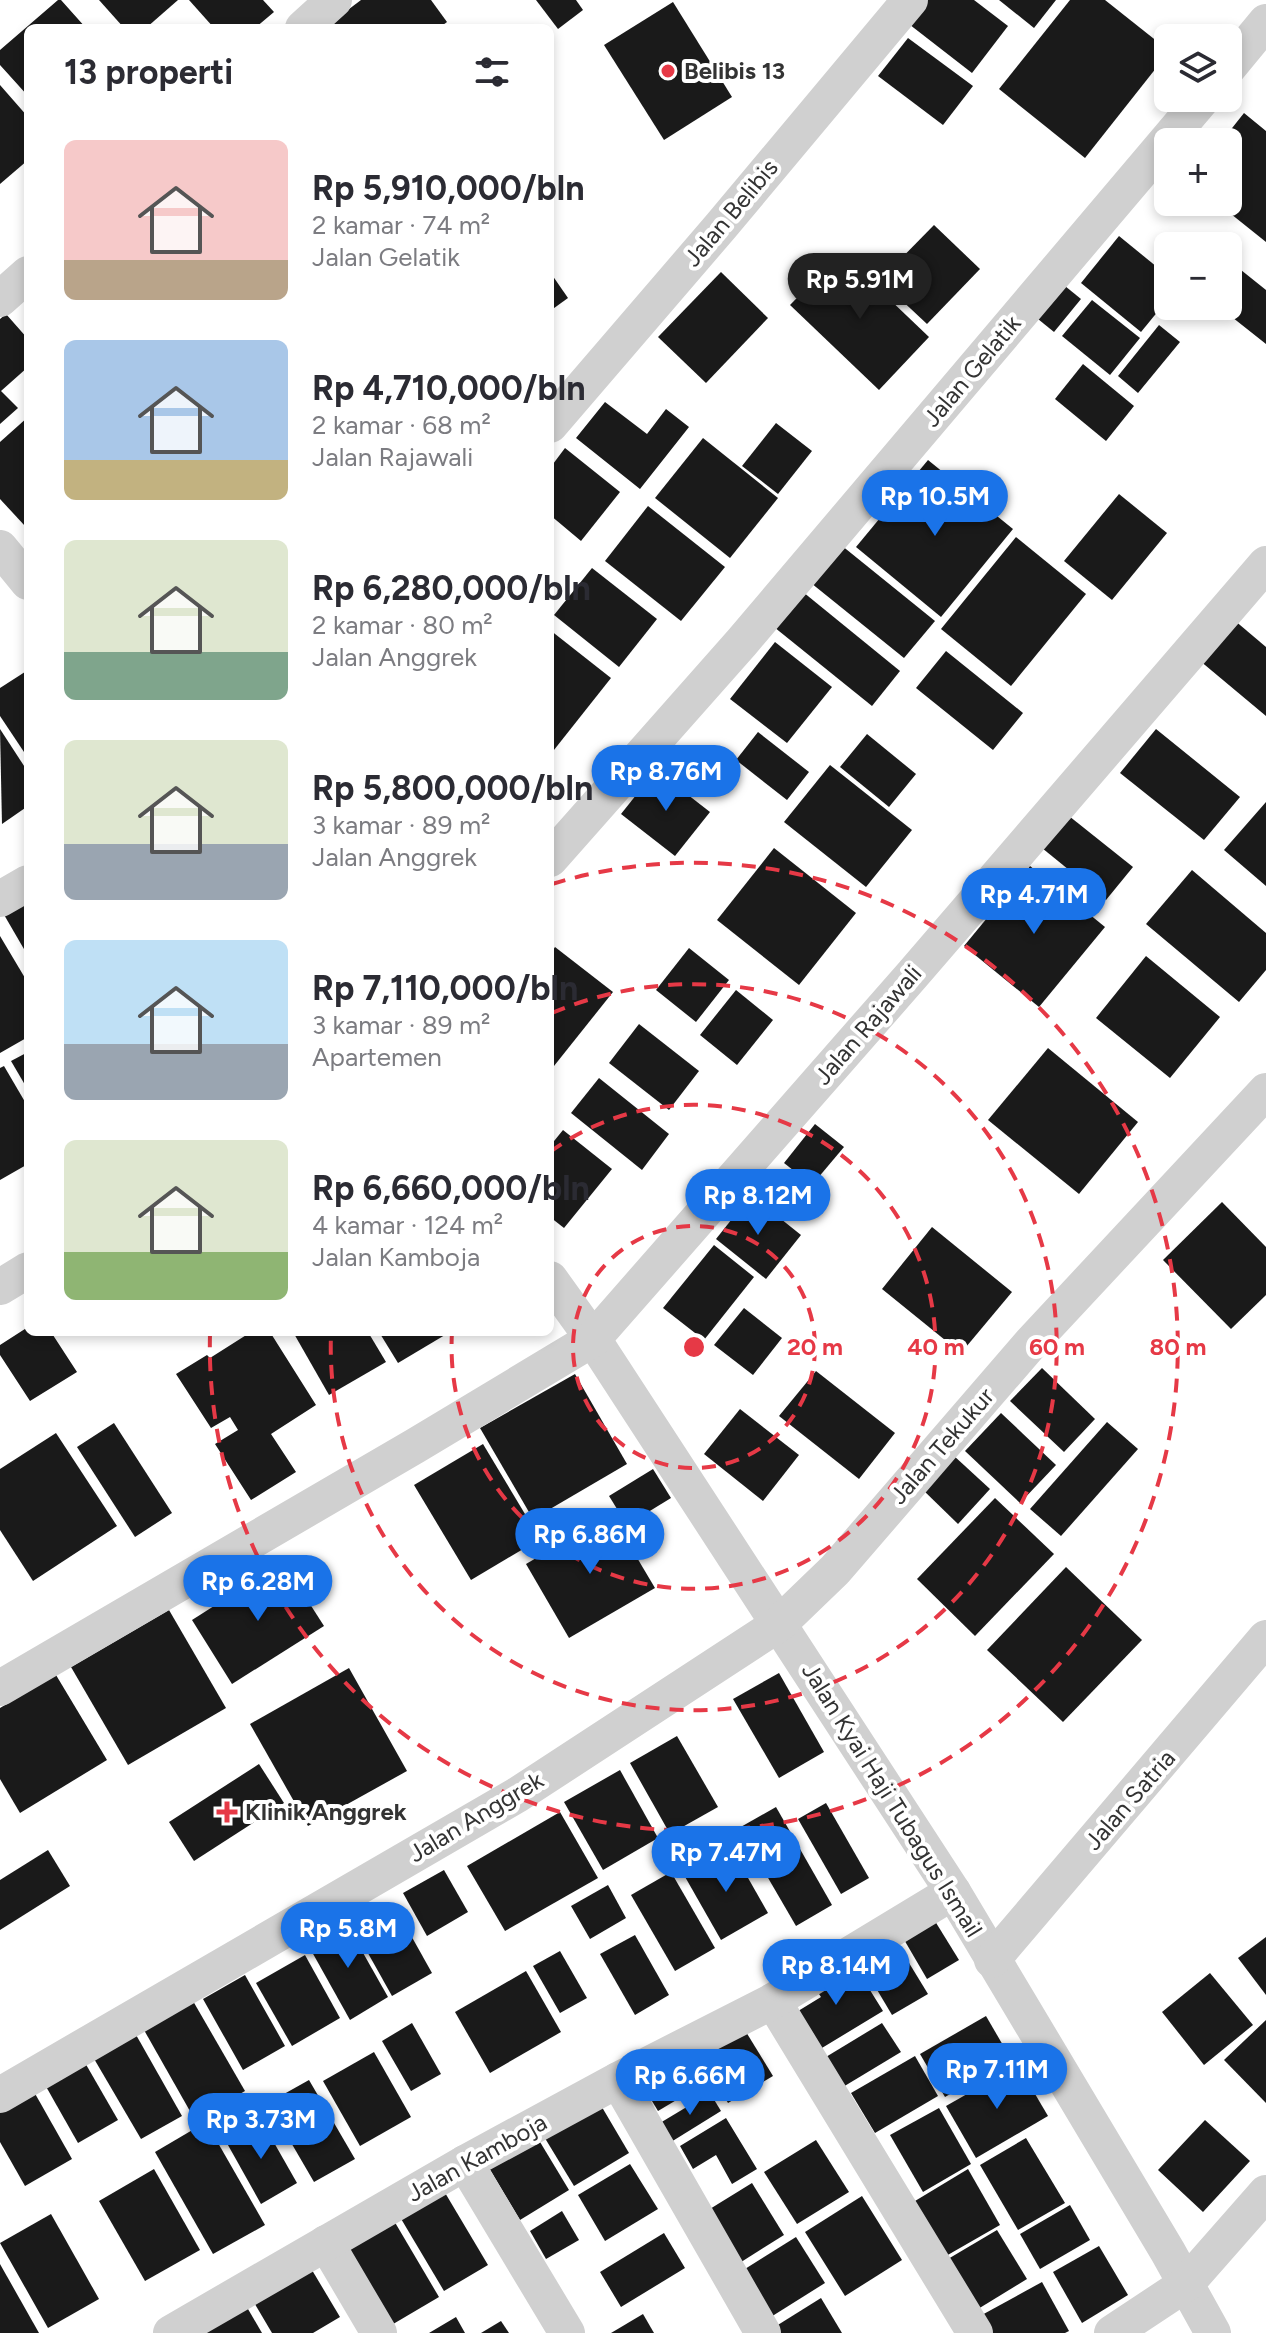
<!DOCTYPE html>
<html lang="id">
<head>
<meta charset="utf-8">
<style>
	:root { --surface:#fff; --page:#f7f7f7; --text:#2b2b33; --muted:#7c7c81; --accent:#1a73e8 }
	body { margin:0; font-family:Figtree,sans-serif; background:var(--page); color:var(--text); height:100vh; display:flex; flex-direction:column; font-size:30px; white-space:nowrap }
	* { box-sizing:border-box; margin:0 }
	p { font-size:26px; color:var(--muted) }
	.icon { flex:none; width:44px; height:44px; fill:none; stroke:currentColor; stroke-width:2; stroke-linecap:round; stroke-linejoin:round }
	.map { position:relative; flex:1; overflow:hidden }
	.panel { position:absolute; left:24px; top:24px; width:530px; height:1312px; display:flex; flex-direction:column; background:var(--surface); border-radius:12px; box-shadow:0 4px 12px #0003 }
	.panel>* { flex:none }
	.controls { position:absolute; left:1154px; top:24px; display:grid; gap:16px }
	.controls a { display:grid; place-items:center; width:88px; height:88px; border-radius:12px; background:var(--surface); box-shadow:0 4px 12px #0003; font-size:40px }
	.price { position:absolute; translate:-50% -68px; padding:0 18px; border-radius:28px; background:var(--accent); color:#fff; font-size:26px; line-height:52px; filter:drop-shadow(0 2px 4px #0008) }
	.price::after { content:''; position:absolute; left:50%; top:48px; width:24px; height:18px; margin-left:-12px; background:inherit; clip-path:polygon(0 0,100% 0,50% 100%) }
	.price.selected { background:#222; color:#fff }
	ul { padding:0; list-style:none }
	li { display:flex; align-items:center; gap:24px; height:200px; padding:0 40px }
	li span { display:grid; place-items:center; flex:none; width:224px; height:160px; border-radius:12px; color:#555 }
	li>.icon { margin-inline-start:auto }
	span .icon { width:96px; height:96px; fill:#fffc; stroke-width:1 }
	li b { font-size:34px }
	h2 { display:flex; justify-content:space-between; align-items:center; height:96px; padding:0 40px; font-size:34px }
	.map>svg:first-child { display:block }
</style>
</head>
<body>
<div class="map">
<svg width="1266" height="2333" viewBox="0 0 1266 2333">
	<rect width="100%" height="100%" fill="#fff"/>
	<g fill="#1a1a1a">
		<polygon points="58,0 61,0 86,28 28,28 28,96 0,65 0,50"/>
		<polygon points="99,0 178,0 146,28 124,28"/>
		<polygon points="189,0 263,0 274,12 255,28 214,28"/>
		<polygon points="361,0 431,0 447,22 439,28 324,28"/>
		<polygon points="536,0 576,0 583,10 558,29"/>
		<polygon points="922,0 974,0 1008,26 972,73 905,21"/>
		<polygon points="999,0 1056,0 1034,28"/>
		<polygon points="1070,0 1105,0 1168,50 1168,53 1085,158 999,89"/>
		<polygon points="673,2 732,97 664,140 604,45"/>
		<polygon points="908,38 973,86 943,125 878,76"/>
		<polygon points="0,85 28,117 28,160 0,184"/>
		<polygon points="1244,113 1266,131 1266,242 1216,202 1228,202 1228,142 1221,142"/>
		<polygon points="934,225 980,269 927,324 880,280"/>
		<polygon points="1119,236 1168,276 1168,299 1141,332 1081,283"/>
		<polygon points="841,253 929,337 879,390 790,305"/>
		<polygon points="1241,270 1266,290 1266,344 1218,306 1228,306 1228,287"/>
		<polygon points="550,272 568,298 550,311"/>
		<polygon points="721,272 768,318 706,383 658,337"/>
		<polygon points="1065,286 1081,299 1054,332 1038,319"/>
		<polygon points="1092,300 1140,338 1110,375 1062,336"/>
		<polygon points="6,314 28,339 28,367 1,391 18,408 0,424 0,319"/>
		<polygon points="1159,325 1180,342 1138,393 1118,376"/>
		<polygon points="1083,364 1134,406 1106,441 1055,399"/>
		<polygon points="605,402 647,434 666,409 689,427 640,489 576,438"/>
		<polygon points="28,417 28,524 25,526 0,499 0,442"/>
		<polygon points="776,423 812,451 778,494 742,466"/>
		<polygon points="703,438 778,498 730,558 655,498"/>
		<polygon points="565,448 620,492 581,541 550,515 550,468"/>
		<polygon points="928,460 1013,529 941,617 856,547"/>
		<polygon points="1119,494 1167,533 1112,600 1064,561"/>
		<polygon points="648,506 725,567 681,621 605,561"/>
		<polygon points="1016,537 1086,594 1011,686 941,629"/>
		<polygon points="841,545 935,621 904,658 811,583"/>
		<polygon points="592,568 657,619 619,667 554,615"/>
		<polygon points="803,592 900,671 872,706 774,627"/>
		<polygon points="1227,614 1266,647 1266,716 1193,655"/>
		<polygon points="550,630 611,678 550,755"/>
		<polygon points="775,642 832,687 787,743 730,699"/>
		<polygon points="946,651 1023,713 993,750 916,688"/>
		<polygon points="28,670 28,758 0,716 0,688"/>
		<polygon points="0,729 28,772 28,806 2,824"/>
		<polygon points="1156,729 1240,797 1204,840 1120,773"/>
		<polygon points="758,732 809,772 787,800 736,760"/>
		<polygon points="867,734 916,774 889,807 840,767"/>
		<polygon points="830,765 912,830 866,887 784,822"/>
		<polygon points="656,770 710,812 675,856 621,814"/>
		<polygon points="1266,802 1266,886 1224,850"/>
		<polygon points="1069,816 1133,867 1106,900 1042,848"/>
		<polygon points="774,848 856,913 799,985 717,920"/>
		<polygon points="1030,866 1105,927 1039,1007 964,946"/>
		<polygon points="1192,870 1266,933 1266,970 1239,1002 1146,924"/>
		<polygon points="28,898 28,956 3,913"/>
		<polygon points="0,936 28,983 28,1037 0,1053"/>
		<polygon points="555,947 613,992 550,1071 550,954"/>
		<polygon points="689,948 729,980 696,1022 656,990"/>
		<polygon points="1146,956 1220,1017 1170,1078 1096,1018"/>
		<polygon points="736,990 773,1020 737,1065 700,1035"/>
		<polygon points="639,1024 699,1071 669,1110 609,1063"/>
		<polygon points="1048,1048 1138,1122 1079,1194 988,1120"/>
		<polygon points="28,1052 28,1090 11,1061"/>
		<polygon points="4,1066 28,1107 28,1164 0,1180 0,1068"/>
		<polygon points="599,1078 669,1134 642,1170 571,1113"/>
		<polygon points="815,1124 844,1147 812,1185 784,1163"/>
		<polygon points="563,1130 612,1169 564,1228 550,1217 550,1146"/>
		<polygon points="751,1195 801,1235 766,1279 716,1239"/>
		<polygon points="1222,1202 1266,1247 1266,1295 1231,1329 1163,1260"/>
		<polygon points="932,1227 1012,1292 961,1353 882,1289"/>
		<polygon points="714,1245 754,1277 704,1340 663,1308"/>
		<polygon points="744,1308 782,1338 753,1375 714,1345"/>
		<polygon points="28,1327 28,1332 51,1332 77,1372 30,1401 0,1355 0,1345"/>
		<polygon points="251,1332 270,1332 316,1405 271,1434 296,1472 251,1500 215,1444 238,1430 230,1417 211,1428 176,1374 207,1355 210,1358"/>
		<polygon points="293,1332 368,1332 386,1362 329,1395"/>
		<polygon points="379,1332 450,1332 398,1363"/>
		<polygon points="1042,1368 1095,1419 1064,1452 1010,1401"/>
		<polygon points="816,1371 895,1433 859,1479 779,1416"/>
		<polygon points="575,1374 627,1464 533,1519 480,1428"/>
		<polygon points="740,1409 799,1455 763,1501 704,1454"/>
		<polygon points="1001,1413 1056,1465 1020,1503 965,1451"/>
		<polygon points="1107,1422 1138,1449 1061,1536 1030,1509"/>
		<polygon points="114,1423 172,1513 135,1537 77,1447"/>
		<polygon points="56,1433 117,1526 33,1581 0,1530 0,1469"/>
		<polygon points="483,1444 540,1539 471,1580 414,1485"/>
		<polygon points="953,1455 990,1489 958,1524 921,1488"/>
		<polygon points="653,1469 671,1498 627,1525 609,1496"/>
		<polygon points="995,1498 1054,1554 975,1636 917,1579"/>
		<polygon points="611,1514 655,1588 569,1638 526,1564"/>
		<polygon points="283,1562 324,1626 232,1684 192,1620"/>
		<polygon points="1066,1567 1142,1640 1063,1722 987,1650"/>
		<polygon points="169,1610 226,1708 128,1765 71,1667"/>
		<polygon points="349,1668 407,1771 308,1826 250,1724"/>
		<polygon points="779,1673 824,1752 779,1778 733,1699"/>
		<polygon points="56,1675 107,1760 20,1813 0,1779 0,1708"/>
		<polygon points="677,1736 718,1807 670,1834 630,1763"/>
		<polygon points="259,1764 284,1803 194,1861 169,1822"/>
		<polygon points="620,1770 658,1838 603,1870 564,1802"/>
		<polygon points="826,1803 869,1878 841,1894 798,1819"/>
		<polygon points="776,1807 832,1905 796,1926 739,1828"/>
		<polygon points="560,1812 598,1878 505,1931 467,1866"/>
		<polygon points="731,1848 768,1913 721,1940 684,1875"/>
		<polygon points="48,1850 70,1886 0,1930 0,1880"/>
		<polygon points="444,1870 468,1912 427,1936 403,1893"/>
		<polygon points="671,1872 715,1948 675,1971 631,1895"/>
		<polygon points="608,1885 626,1918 590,1939 571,1906"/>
		<polygon points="395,1907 432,1973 392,1996 355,1930"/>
		<polygon points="930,1913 959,1960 927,1979 899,1931"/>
		<polygon points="345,1921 388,1997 350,2020 307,1943"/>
		<polygon points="635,1935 669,1995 635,2015 600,1954"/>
		<polygon points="1266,1937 1266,1995 1238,1958"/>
		<polygon points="895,1940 928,1994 892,2015 860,1961"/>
		<polygon points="560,1951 587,1998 560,2013 533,1966"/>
		<polygon points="305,1955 340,2018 292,2046 256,1983"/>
		<polygon points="850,1958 883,2011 812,2054 790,2016 821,1997 811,1982"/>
		<polygon points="526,1971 561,2032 490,2073 455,2012"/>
		<polygon points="1210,1973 1253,2025 1204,2065 1162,2012"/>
		<polygon points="245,1975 285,2046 243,2070 203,1999"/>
		<polygon points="193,2001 245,2091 195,2120 144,2030"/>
		<polygon points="986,2016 1011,2059 945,2097 920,2054"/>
		<polygon points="1266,2020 1266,2103 1224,2060"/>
		<polygon points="412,2023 441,2074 411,2091 382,2041"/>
		<polygon points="882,2023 901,2052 833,2093 816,2063"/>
		<polygon points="743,2027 773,2076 728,2103 699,2054"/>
		<polygon points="135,2033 182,2116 141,2139 93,2057"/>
		<polygon points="692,2050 710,2080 658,2111 640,2081"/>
		<polygon points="374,2052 411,2117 360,2146 323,2081"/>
		<polygon points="915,2056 938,2096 875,2133 851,2093"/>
		<polygon points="84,2061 118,2120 78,2143 44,2083"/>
		<polygon points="1018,2065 1048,2116 976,2158 946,2106"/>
		<polygon points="309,2080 355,2159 314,2182 268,2103"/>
		<polygon points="33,2090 72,2159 25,2186 0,2142 0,2109"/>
		<polygon points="710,2093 721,2111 671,2142 660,2123"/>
		<polygon points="596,2097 629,2153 574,2186 540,2130"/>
		<polygon points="939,2108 971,2164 923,2192 890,2135"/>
		<polygon points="260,2118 297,2183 261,2204 224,2138"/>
		<polygon points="726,2118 757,2169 732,2184 716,2155 693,2169 680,2146"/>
		<polygon points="1205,2120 1250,2161 1203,2212 1158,2170"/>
		<polygon points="206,2122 265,2225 213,2254 155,2152"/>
		<polygon points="534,2132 569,2190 520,2220 485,2161"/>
		<polygon points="1026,2138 1065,2203 1018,2230 980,2165"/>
		<polygon points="816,2140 849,2192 797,2224 764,2172"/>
		<polygon points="630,2164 658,2209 605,2241 578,2195"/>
		<polygon points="154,2169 200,2250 145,2281 99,2201"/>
		<polygon points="968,2169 1000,2225 946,2256 915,2201"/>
		<polygon points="752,2183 784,2235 738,2264 705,2212"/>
		<polygon points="441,2186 488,2265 444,2291 397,2212"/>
		<polygon points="862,2196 902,2260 845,2296 805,2232"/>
		<polygon points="1070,2205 1090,2240 1040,2269 1020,2234"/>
		<polygon points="562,2211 579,2240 546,2259 530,2231"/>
		<polygon points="51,2214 99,2299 48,2328 0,2243"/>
		<polygon points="390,2214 439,2297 383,2330 333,2248"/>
		<polygon points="997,2230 1027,2279 978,2309 948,2259"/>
		<polygon points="664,2233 685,2268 621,2307 600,2272"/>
		<polygon points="796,2237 825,2283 766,2320 737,2274"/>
		<polygon points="1099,2246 1128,2295 1082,2323 1053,2272"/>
		<polygon points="306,2260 340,2317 313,2333 272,2333 249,2294"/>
		<polygon points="0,2264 39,2333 0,2333"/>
		<polygon points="1042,2282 1069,2331 1065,2333 989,2333 980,2316"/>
		<polygon points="241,2297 262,2333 193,2333"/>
		<polygon points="821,2298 842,2333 777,2333 773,2328"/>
		<polygon points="643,2314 654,2333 611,2333"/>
		<polygon points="456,2317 465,2333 429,2333"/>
		<polygon points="501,2321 509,2333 481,2333"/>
	</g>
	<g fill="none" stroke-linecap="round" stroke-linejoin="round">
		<g stroke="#d0d0d0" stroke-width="36">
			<polyline points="303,28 334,0"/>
			<polyline points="1228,68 1266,22"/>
			<polyline points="0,299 28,274"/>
			<polyline points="550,425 721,226 910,0"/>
			<polyline points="0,548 28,582"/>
			<polyline points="550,859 742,642 1203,98"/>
			<polyline points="0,899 28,883"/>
			<polyline points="550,1279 593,1339 953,1892 1168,2252 1213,2333"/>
			<polyline points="0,1287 28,1270"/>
			<polyline points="0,1688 415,1446 593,1339 913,974 1266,564"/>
			<polyline points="992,1960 1266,1638"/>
			<polyline points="773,2001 975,2333"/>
			<polyline points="618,2080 763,2333"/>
			<polyline points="0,2095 517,1795 779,1624 835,1570 1031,1343 1266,1091"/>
			<polyline points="465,2163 567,2333"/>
			<polyline points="326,2243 379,2333"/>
			<polyline points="171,2333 465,2163 618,2080 773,2001 953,1892"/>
			<polyline points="1112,2333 1186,2284 1266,2193"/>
		</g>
	</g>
	<g fill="none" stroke="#e63946" stroke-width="4" stroke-dasharray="14 10">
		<circle cx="694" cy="1347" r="121"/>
		<path d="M550 1152A242 242 0 1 1 452 1332"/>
		<path d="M552 1013A363 363 0 1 1 331 1334"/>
		<path d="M552 884A484 484 0 1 1 210 1334"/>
	</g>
	<g fill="#e63946" stroke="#fff" stroke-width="3">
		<circle cx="668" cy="71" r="8"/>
		<path d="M223 1800h8v8h8v8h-8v8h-8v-8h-8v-8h8z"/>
	</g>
	<g text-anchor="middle" stroke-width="8" stroke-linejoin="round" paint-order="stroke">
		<g font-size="24" font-weight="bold" fill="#333" stroke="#fff" text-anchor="start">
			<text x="684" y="79">Belibis 13</text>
			<text x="245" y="1820">Klinik Anggrek</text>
		</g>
		<g font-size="24" fill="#333" stroke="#fff">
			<text transform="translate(731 213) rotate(-50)" y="8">Jalan Belibis</text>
			<text transform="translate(972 371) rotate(-50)" y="8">Jalan Gelatik</text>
			<text transform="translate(868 1025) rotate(-49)" y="8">Jalan Rajawali</text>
			<text transform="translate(942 1446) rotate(-49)" y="8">Jalan Tekukur</text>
			<text transform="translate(892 1800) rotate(58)" y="8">Jalan Kyai Haji Tubagus Ismail</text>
			<text transform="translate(1130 1800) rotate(-49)" y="8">Jalan Satria</text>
			<text transform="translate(476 1817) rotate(-31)" y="8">Jalan Anggrek</text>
			<text transform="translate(477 2158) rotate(-29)" y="8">Jalan Kamboja</text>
		</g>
	</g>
	<circle cx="694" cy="1347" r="12" fill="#e63946" stroke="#fff" stroke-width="4"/>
	<g font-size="24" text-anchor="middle" font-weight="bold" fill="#e63946" stroke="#fff" stroke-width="8" stroke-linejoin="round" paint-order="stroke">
		<text x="815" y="1355">20 m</text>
		<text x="936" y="1355">40 m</text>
		<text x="1057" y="1355">60 m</text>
		<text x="1178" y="1355">80 m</text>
	</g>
</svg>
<div class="controls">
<a><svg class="icon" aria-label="layers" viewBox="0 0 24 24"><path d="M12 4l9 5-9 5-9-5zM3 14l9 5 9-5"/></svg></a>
<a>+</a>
<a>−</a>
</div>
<b class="price selected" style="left:860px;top:321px">Rp 5.91M</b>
<b class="price" style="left:935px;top:538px">Rp 10.5M</b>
<b class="price" style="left:666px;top:813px">Rp 8.76M</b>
<b class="price" style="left:1034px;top:936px">Rp 4.71M</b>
<b class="price" style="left:758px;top:1237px">Rp 8.12M</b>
<b class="price" style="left:590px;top:1576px">Rp 6.86M</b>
<b class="price" style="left:258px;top:1623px">Rp 6.28M</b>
<b class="price" style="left:726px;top:1894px">Rp 7.47M</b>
<b class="price" style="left:348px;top:1970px">Rp 5.8M</b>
<b class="price" style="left:836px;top:2007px">Rp 8.14M</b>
<b class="price" style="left:997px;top:2111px">Rp 7.11M</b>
<b class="price" style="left:690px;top:2117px">Rp 6.66M</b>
<b class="price" style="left:261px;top:2161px">Rp 3.73M</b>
<section class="panel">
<h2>13 properti<svg class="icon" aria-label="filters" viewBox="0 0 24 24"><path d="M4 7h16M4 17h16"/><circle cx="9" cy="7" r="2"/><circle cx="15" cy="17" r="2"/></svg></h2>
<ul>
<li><span style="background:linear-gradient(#f6c9c9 75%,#b9a48a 0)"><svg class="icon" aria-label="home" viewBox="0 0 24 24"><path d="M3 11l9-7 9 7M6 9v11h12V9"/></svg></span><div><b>Rp 5,910,000/bln</b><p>2 kamar · 74 m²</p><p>Jalan Gelatik</p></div></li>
<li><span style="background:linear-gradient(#a9c7e8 75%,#c2b280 0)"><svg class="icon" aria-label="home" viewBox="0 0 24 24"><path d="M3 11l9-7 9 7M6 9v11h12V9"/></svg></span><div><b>Rp 4,710,000/bln</b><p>2 kamar · 68 m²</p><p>Jalan Rajawali</p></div></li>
<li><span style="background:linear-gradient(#dfe7d0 70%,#7fa58c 0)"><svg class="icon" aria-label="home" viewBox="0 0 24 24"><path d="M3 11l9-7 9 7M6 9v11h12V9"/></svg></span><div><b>Rp 6,280,000/bln</b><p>2 kamar · 80 m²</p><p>Jalan Anggrek</p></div></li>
<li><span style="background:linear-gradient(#dfe7d0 65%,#9aa5b1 0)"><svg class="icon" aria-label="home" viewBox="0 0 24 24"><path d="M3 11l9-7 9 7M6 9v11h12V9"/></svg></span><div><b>Rp 5,800,000/bln</b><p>3 kamar · 89 m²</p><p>Jalan Anggrek</p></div></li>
<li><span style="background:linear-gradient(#bfe0f5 65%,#9aa5b1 0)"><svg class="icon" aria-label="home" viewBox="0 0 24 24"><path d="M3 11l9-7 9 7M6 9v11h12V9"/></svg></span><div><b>Rp 7,110,000/bln</b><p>3 kamar · 89 m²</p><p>Apartemen</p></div></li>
<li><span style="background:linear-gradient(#dfe7d0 70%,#8fb573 0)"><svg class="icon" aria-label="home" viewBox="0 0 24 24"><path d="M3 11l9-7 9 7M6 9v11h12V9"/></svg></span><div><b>Rp 6,660,000/bln</b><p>4 kamar · 124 m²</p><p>Jalan Kamboja</p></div></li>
</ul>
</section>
</div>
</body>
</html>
